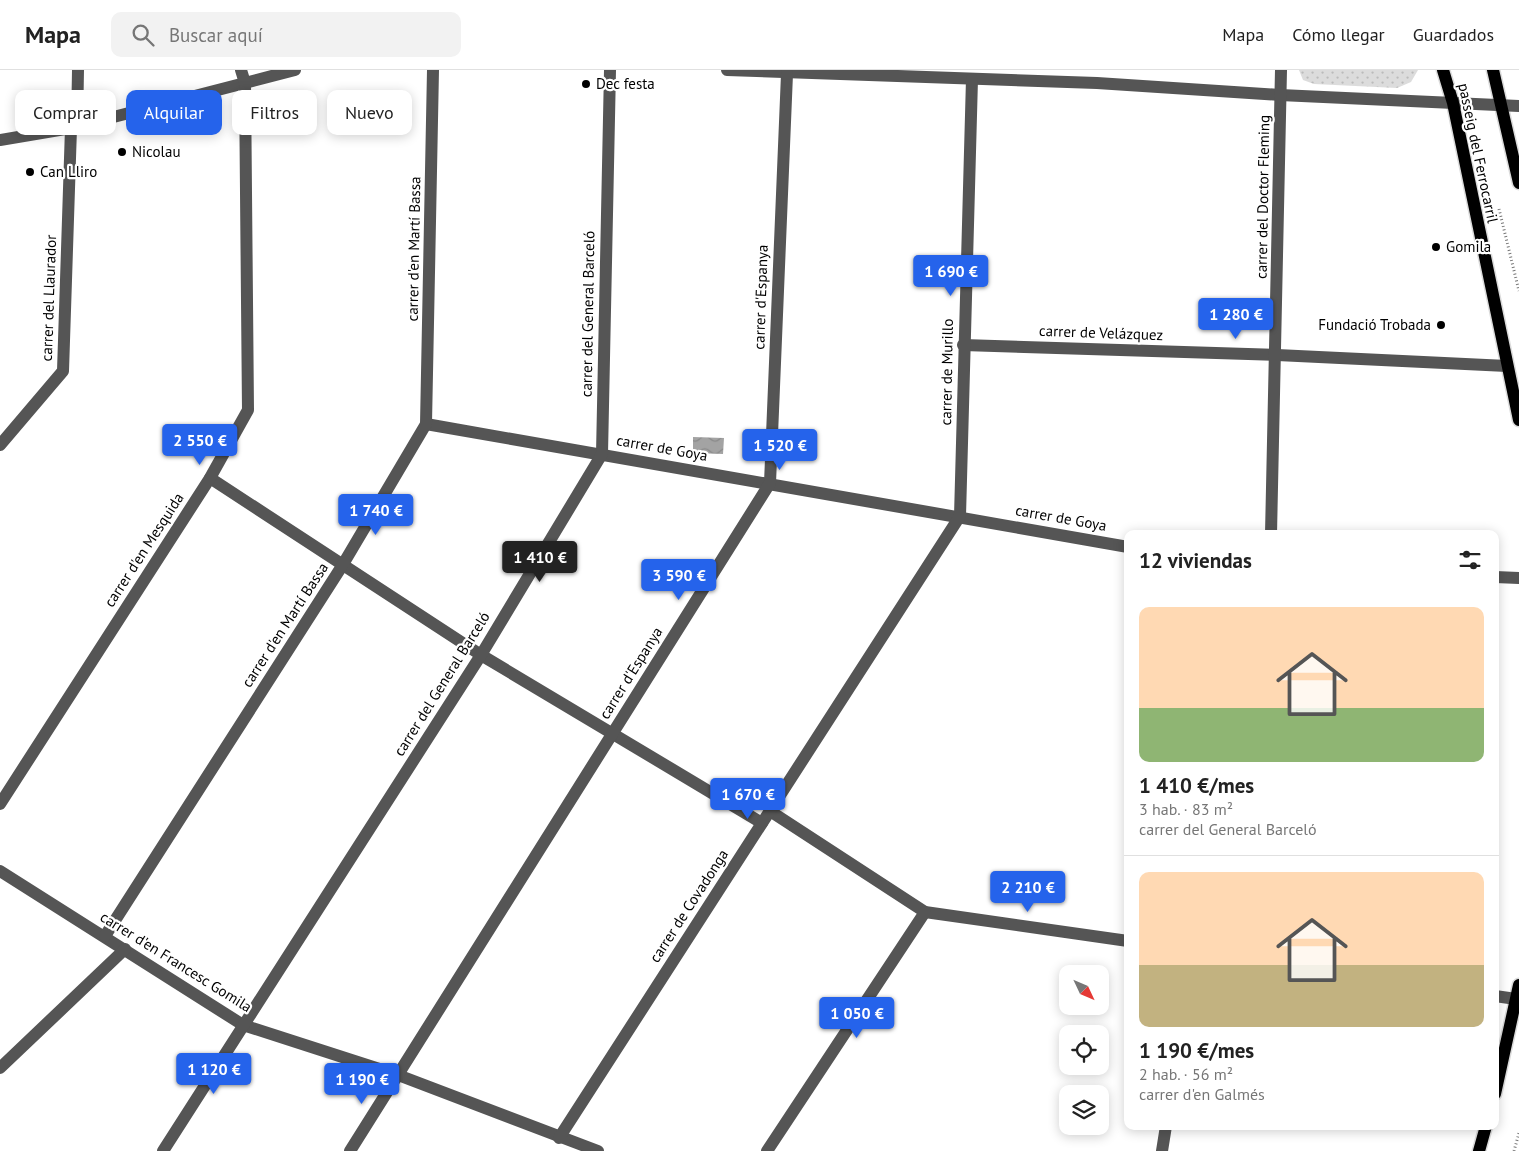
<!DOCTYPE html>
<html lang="es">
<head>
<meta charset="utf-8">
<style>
	:root { --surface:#fff; --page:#f2f2f2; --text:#222; --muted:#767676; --line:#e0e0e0; --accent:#2563eb }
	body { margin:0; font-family:"PT Sans",sans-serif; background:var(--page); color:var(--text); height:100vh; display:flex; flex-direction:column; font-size:19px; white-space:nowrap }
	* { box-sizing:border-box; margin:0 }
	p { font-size:16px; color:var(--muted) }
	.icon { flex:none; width:28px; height:28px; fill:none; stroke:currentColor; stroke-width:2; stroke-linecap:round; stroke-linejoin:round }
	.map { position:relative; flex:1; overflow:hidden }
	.side { position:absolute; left:1124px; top:460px; width:375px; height:600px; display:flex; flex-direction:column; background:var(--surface); border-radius:10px; box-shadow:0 2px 12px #0003 }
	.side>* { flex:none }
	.top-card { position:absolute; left:15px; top:20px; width:475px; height:45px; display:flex; gap:10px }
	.needle { width:32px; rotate:134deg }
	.tools { position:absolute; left:1059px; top:895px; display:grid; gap:10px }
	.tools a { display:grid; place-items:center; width:50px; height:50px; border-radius:10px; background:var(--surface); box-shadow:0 2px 12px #0003; font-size:25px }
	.price { position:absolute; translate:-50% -42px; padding:0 11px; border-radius:5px; background:var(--accent); color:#fff; font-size:16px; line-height:32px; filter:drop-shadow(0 1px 2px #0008) }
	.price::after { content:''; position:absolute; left:50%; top:30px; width:15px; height:11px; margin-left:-8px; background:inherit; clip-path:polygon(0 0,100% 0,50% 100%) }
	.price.on { background:#222; color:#fff }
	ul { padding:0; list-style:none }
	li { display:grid; align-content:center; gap:10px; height:265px; padding:0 15px }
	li+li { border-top:1px solid var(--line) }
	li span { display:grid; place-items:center; height:155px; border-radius:10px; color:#555 }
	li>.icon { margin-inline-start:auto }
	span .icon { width:90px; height:90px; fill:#fffc; stroke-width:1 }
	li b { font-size:21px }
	h2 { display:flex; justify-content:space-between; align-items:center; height:60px; padding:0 15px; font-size:21px }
	.chip { padding:0 18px; border-radius:10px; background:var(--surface); box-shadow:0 2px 12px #0003; font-size:18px; line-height:45px }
	.chip.on { background:var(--accent); color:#fff }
	header { display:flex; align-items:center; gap:30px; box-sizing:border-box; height:70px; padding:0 25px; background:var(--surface); border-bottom:1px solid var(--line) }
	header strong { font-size:24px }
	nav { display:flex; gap:28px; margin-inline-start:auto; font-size:18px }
	.search { width:350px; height:45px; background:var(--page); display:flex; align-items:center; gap:12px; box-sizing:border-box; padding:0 18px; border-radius:10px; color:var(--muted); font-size:19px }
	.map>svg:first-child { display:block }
</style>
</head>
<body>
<header>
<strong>Mapa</strong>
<div class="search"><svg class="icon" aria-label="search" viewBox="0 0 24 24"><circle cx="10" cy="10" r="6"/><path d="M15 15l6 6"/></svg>Buscar aquí</div>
<nav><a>Mapa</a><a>Cómo llegar</a><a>Guardados</a></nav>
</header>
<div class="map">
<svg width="1519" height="1081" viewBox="0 0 1519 1081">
	<defs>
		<pattern id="park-dots" width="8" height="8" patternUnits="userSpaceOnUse" patternTransform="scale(1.25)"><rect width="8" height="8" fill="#dcdcdc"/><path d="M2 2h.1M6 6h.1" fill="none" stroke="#bbb" stroke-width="1.8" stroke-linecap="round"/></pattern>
		<pattern id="water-waves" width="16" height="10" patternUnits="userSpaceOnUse" patternTransform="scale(1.25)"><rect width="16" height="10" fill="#a3a3a3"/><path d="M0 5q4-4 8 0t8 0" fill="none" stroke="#8b8b8b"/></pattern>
	</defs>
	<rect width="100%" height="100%" fill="#fff"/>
	<polygon fill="url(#park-dots)" points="1299,0 1418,0 1411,12 1397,18 1314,14 1303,10"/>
	<polygon fill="url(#water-waves)" points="693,367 724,368 723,384 693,383"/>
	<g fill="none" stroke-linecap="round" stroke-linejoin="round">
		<defs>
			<g id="major">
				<polyline points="1443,0 1453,33 1519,350"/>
				<polyline points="1493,0 1519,113"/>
				<polyline points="1495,1024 1519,915"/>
				<polyline points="1479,1081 1486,1056"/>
			</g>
		</defs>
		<use href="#major" stroke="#dbdbdb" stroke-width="15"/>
		<g stroke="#777" stroke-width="3" stroke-dasharray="1 2.5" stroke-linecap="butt">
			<polyline points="1499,139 1519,221"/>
			<polyline points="1514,1081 1519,1063"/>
		</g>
		<g stroke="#555" stroke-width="12">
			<polyline points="727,0 1097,13 1280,25 1519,36"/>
			<polyline points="77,57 78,0"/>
			<polyline points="0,70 71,58 295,0"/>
			<polyline points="963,275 1277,285 1507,296"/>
			<polyline points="426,354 1128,477"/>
			<polyline points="0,375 63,301 71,58"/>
			<polyline points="210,408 481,585 762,753"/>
			<polyline points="1271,464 1281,0"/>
			<polyline points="1495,507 1519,508"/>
			<polyline points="0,734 210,408 248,340 245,13 241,0"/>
			<polyline points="770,741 925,842 1128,871"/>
			<polyline points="0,801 243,955 398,1005 598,1081"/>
			<polyline points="105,866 342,496 426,354 433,0"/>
			<polyline points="1495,926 1516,929"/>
			<polyline points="0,998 125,879"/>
			<polyline points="559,1068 960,446 972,9"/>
			<polyline points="163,1081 481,585 602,384 610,0"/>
			<polyline points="350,1081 770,413 787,4"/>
			<polyline points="767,1081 925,842"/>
			<polyline points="1162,1081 1166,1056"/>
		</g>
		<use href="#major" stroke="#000" stroke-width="12"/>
	</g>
	<g fill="#000" stroke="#fff" stroke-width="2">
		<circle cx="586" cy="14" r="5"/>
		<circle cx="122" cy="82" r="5"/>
		<circle cx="30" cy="102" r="5"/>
		<circle cx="1436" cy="177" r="5"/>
		<circle cx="1441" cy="255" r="5"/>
	</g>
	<g text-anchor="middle" stroke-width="4.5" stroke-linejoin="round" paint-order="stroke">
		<g font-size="15" fill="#000" stroke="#fff" text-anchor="start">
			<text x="596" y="19">Dec festa</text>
			<text x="132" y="87">Nicolau</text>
			<text x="40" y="107">Can Lliro</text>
			<text x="1446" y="182">Gomila</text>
			<text x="1431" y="260" text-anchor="end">Fundació Trobada</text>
		</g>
		<g font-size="15" fill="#000" stroke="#fff">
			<text transform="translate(1478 83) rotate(78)" y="5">passeig del Ferrocarril</text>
			<text transform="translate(1263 127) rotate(-89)" y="5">carrer del Doctor Fleming</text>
			<text transform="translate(414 179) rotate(-89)" y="5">carrer d'en Martí Bassa</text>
			<text transform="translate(761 227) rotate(-88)" y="5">carrer d'Espanya</text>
			<text transform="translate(49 228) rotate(-88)" y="5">carrer del Llaurador</text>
			<text transform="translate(588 244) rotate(-89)" y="5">carrer del General Barceló</text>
			<text transform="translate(1101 263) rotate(2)" y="5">carrer de Velázquez</text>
			<text transform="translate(947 302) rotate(-89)" y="5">carrer de Murillo</text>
			<text transform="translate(662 378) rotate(10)" y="5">carrer de Goya</text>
			<text transform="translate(1061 448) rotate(10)" y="5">carrer de Goya</text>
			<text transform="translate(144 480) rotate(-57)" y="5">carrer d'en Mesquida</text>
			<text transform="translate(285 555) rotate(-57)" y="5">carrer d'en Martí Bassa</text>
			<text transform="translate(631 603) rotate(-58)" y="5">carrer d'Espanya</text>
			<text transform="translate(442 614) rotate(-58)" y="5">carrer del General Barceló</text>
			<text transform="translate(689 836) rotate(-57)" y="5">carrer de Covadonga</text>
			<text transform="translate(176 892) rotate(32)" y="5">carrer d'en Francesc Gomila</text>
		</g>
	</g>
</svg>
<div class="tools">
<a><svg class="needle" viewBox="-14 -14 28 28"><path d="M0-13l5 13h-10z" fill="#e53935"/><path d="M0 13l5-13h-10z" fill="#767676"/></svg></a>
<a><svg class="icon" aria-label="locate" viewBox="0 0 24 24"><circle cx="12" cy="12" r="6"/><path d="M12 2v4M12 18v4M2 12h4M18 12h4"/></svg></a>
<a><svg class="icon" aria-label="layers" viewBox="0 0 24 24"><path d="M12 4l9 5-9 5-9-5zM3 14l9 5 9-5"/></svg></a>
</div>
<b class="price" style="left:951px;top:227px">1 690 €</b>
<b class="price" style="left:1236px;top:270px">1 280 €</b>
<b class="price" style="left:200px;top:396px">2 550 €</b>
<b class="price" style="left:780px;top:401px">1 520 €</b>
<b class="price" style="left:376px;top:466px">1 740 €</b>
<b class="price on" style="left:540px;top:513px">1 410 €</b>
<b class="price" style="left:679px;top:531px">3 590 €</b>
<b class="price" style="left:748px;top:750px">1 670 €</b>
<b class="price" style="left:1028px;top:843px">2 210 €</b>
<b class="price" style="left:857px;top:969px">1 050 €</b>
<b class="price" style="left:214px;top:1025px">1 120 €</b>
<b class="price" style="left:362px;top:1035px">1 190 €</b>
<div class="top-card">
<a class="chip">Comprar</a>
<a class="chip on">Alquilar</a>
<a class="chip">Filtros</a>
<a class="chip">Nuevo</a>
</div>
<section class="side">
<h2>12 viviendas<svg class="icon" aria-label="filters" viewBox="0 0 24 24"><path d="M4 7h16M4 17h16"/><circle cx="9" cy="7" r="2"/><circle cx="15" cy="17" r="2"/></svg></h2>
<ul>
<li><span style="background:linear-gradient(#ffd9b3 65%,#8fb573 0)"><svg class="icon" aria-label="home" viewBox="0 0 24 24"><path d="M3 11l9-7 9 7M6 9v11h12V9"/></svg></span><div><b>1 410 €/mes</b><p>3 hab. · 83 m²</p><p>carrer del General Barceló</p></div></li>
<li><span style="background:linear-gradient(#ffd9b3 60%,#c2b280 0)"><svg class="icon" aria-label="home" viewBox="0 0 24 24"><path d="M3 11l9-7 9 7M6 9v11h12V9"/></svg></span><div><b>1 190 €/mes</b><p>2 hab. · 56 m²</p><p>carrer d'en Galmés</p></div></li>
</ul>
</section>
</div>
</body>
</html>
